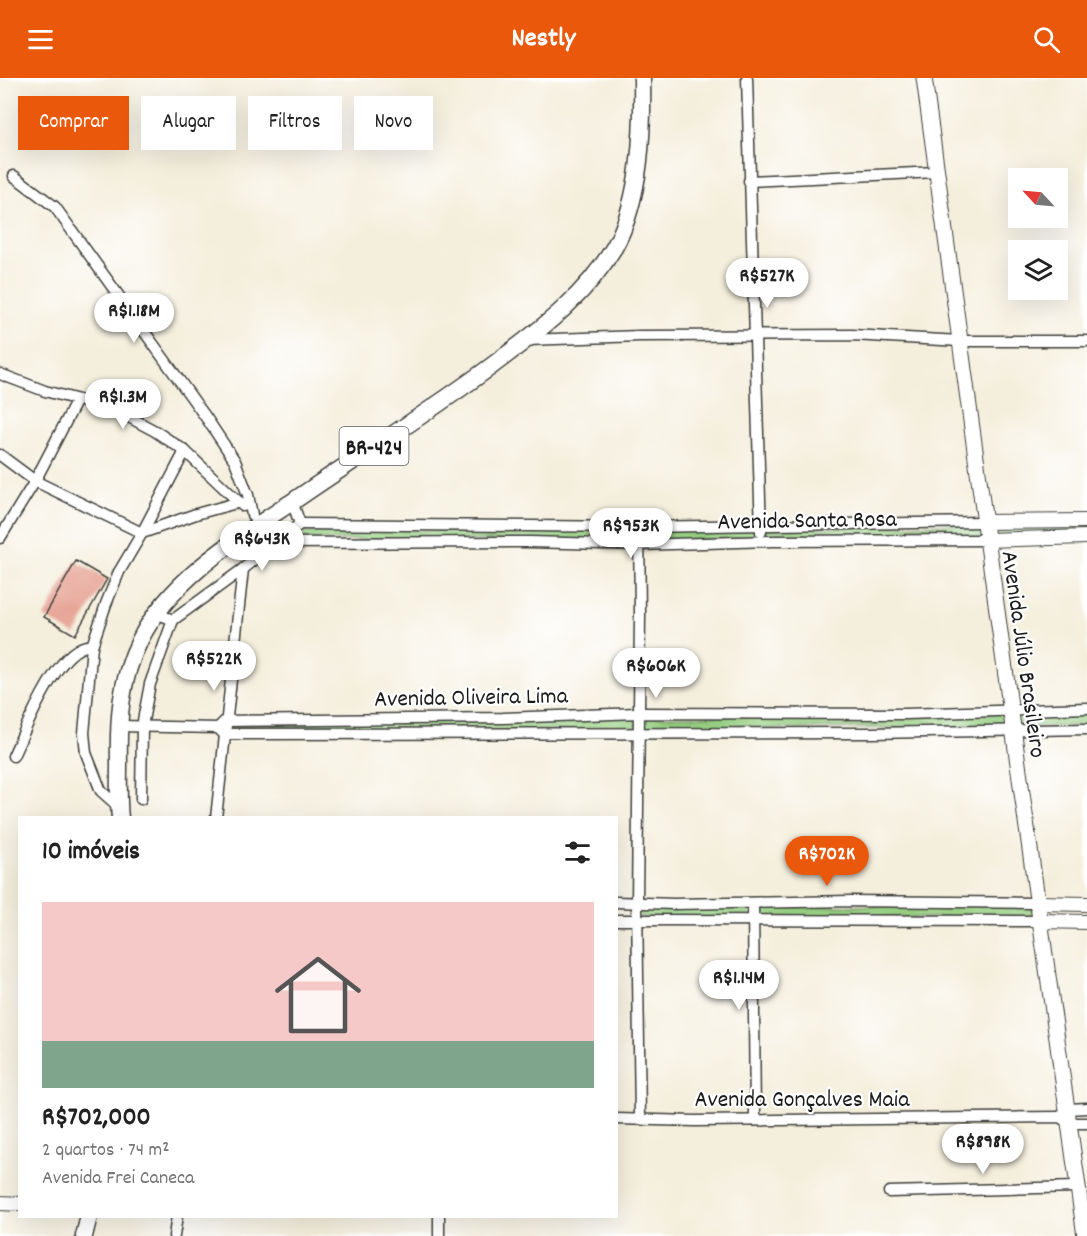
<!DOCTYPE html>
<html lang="pt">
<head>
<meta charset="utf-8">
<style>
	:root { --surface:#fff; --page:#f2f2f2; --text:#222; --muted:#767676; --line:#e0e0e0; --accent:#ea580c }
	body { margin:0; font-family:Dekko,sans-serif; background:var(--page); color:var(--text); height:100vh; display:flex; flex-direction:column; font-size:22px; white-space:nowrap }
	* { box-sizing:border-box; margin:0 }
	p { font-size:20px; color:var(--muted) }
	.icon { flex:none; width:33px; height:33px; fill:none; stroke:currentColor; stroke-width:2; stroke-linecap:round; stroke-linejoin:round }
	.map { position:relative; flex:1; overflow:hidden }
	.details { position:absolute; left:18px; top:738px; width:600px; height:402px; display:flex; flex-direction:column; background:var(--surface); border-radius:0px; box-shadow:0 6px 24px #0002 }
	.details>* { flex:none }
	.guide { position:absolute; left:18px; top:18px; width:600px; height:54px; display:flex; gap:12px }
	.needle { width:39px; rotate:296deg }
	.controls { position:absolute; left:1008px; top:90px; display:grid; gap:12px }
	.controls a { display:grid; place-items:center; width:60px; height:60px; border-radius:0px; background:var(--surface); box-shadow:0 6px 24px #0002; font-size:30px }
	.price { position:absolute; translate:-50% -51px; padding:0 14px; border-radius:21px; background:#fff; color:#222; font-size:20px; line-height:39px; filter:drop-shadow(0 2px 3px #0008) }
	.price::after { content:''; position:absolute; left:50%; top:36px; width:18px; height:14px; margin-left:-9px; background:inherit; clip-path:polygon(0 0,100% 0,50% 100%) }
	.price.active { background:var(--accent); color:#fff }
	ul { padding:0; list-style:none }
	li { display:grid; align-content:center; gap:12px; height:318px; padding:0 24px }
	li+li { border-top:2px solid var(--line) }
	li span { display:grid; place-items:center; height:186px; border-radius:0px; color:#555 }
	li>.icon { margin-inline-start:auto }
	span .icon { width:108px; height:108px; fill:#fffc; stroke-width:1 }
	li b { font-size:26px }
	h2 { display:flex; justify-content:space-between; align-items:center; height:72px; padding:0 24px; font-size:26px }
	.chip { padding:0 21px; border-radius:0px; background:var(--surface); box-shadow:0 6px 24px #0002; font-size:21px; line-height:54px }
	.chip.active { background:var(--accent); color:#fff }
	header { display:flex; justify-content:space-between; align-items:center; height:78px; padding:0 24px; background:var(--accent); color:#fff; font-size:27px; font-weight:700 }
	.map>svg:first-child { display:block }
</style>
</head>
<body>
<header><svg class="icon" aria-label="menu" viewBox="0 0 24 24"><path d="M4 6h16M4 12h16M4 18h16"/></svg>Nestly<svg class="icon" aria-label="search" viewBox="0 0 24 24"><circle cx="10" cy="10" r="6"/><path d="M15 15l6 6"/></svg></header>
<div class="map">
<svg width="1087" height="1158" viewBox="0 0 1087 1158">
	<rect width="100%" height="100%" fill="#fff"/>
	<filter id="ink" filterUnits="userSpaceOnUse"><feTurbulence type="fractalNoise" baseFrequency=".0167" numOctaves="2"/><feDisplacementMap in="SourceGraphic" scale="12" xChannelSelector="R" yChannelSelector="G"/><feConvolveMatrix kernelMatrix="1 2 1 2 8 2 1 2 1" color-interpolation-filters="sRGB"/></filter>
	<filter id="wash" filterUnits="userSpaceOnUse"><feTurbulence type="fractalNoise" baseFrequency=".008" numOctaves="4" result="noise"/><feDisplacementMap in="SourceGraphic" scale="24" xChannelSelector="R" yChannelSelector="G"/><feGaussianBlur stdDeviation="1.35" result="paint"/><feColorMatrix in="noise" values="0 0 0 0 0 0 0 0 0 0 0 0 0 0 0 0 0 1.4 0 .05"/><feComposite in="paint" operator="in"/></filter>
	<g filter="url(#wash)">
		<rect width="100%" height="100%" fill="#f4eedc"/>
		<g fill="#94cd80" stroke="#58744e" stroke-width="1.5">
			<polygon points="1087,441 1087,458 990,460 989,445"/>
			<polygon points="980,445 984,460 764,460 763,451"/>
			<polygon points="301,448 301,453 305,454 349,452 635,452 635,463 282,462"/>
			<polygon points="757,450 758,460 641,464 641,452"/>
			<polygon points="1008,635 1010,649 642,652 642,638"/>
			<polygon points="1014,635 1087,635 1087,648 1017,649"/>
			<polygon points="636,638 636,653 361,653 226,649 351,643"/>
			<polygon points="750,827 750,840 640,840 640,828"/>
			<polygon points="1031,827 1035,840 755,840 756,828"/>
		</g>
		<g id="blocks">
			<polygon fill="#e7a698" points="76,483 107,501 75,557 44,539"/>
		</g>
	</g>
	<g filter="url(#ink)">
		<use href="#blocks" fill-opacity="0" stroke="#3c3c39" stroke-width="1.5"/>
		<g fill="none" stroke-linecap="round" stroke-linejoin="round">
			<defs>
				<g id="minor">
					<polyline points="747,0 761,454"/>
					<polyline points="14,98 55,129 207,341 235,383 248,417 252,437"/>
					<polyline points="749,103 937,94"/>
					<polyline points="527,262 640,258 852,257 960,263 1087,263"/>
					<polyline points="0,296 45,313 116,332 155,353 185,373 243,428"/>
					<polyline points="0,377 35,403 142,455 185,373"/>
					<polyline points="300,446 639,449 985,444"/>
					<polyline points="639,449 640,537 637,825 640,1041"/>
					<polyline points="0,460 35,403 77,322"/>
					<polyline points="276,465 530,464 639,467 773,463 987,462"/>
					<polyline points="173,542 243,491 300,446 292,423"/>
					<polyline points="118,648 218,650 224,656 871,655 1087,651"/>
					<polyline points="218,650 225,643 503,640 639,635 906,636 1087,630"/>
					<path d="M13 678C25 653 59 564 92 568"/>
					<polyline points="141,721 142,648 150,606 173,542 156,535"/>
					<polyline points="119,729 101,713 86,675 84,655 92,568 106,526 119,494 142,455 196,436 240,424"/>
					<polyline points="216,740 243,491"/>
					<polyline points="616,824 674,826 851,823 1037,825"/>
					<polyline points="753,825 755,1042"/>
					<polyline points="616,842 1040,843"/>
					<polyline points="1062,1037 1068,1031 1087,1030"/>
					<polyline points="616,1041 695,1043 1060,1039 1069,1045 1087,1045"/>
					<polyline points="889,1114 1077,1109"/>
					<polyline points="439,1138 439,1158"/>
					<polyline points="174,1158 177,1138"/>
				</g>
				<g id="tertiary">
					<polyline points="985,444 1087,443"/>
					<polyline points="987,462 1087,459"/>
					<polyline points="1037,825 1087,826"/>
					<polyline points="1040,843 1087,844"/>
					<polyline points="0,1125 20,1126"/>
				</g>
				<polyline id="secondary" points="924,0 1022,715 1085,1158"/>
				<g id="primary">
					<path d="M120 740C118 722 119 704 119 686 118 642 120 602 140 562 169 502 241 458 295 422 363 375 435 331 501 281 545 248 587 216 615 168 641 120 643 53 642 0"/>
					<polyline points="84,1158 89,1138"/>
				</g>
			</defs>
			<use href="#minor" stroke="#3c3c39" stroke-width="13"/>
			<use href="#tertiary" stroke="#3c3c39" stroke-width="16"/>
			<use href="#secondary" stroke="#3c3c39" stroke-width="17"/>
			<use href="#primary" stroke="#3c3c39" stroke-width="19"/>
			<use href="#minor" stroke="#fff" stroke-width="10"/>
			<use href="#tertiary" stroke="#fff" stroke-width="14"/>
			<use href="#secondary" stroke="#fff" stroke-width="15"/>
			<use href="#primary" stroke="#fff" stroke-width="16"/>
		</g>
	</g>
	<g text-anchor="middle" stroke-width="4.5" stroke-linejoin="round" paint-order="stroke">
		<rect fill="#fff" stroke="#606060" stroke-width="1.5" x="339.5" y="349" width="69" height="38" rx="4.5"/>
		<g font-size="22" font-weight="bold" fill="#1c1c1c">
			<text x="374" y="376">BR-424</text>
		</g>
		<g font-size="24" fill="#1c1c1c" stroke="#fff">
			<text transform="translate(807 441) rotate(-1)" y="8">Avenida Santa Rosa</text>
			<text transform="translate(1025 576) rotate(82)" y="8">Avenida Júlio Brasileiro</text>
			<text transform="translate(471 618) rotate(-1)" y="8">Avenida Oliveira Lima</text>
			<text x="802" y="1028">Avenida Gonçalves Maia</text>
		</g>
	</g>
</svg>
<div class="controls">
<a><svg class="needle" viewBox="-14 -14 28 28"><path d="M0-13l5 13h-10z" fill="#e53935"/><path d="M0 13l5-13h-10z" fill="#767676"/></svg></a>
<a><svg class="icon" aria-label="layers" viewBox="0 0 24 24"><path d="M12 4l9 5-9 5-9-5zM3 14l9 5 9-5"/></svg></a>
</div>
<b class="price" style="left:767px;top:231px">R$527K</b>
<b class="price" style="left:134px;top:266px">R$1.18M</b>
<b class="price" style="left:123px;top:352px">R$1.3M</b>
<b class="price" style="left:631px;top:481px">R$953K</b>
<b class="price" style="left:262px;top:494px">R$643K</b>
<b class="price" style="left:214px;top:614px">R$522K</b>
<b class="price" style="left:656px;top:621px">R$606K</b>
<b class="price active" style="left:827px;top:809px">R$702K</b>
<b class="price" style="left:739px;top:933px">R$1.14M</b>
<b class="price" style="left:983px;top:1097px">R$898K</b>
<div class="guide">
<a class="chip active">Comprar</a>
<a class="chip">Alugar</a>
<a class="chip">Filtros</a>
<a class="chip">Novo</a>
</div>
<section class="details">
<h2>10 imóveis<svg class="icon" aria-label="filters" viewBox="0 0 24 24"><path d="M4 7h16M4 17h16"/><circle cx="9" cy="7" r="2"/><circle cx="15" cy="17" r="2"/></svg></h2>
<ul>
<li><span style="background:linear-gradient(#f6c9c9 75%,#7fa58c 0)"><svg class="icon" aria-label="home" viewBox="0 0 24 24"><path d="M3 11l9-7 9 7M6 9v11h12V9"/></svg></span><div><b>R$702,000</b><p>2 quartos · 74 m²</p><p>Avenida Frei Caneca</p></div></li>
</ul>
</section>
</div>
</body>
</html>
